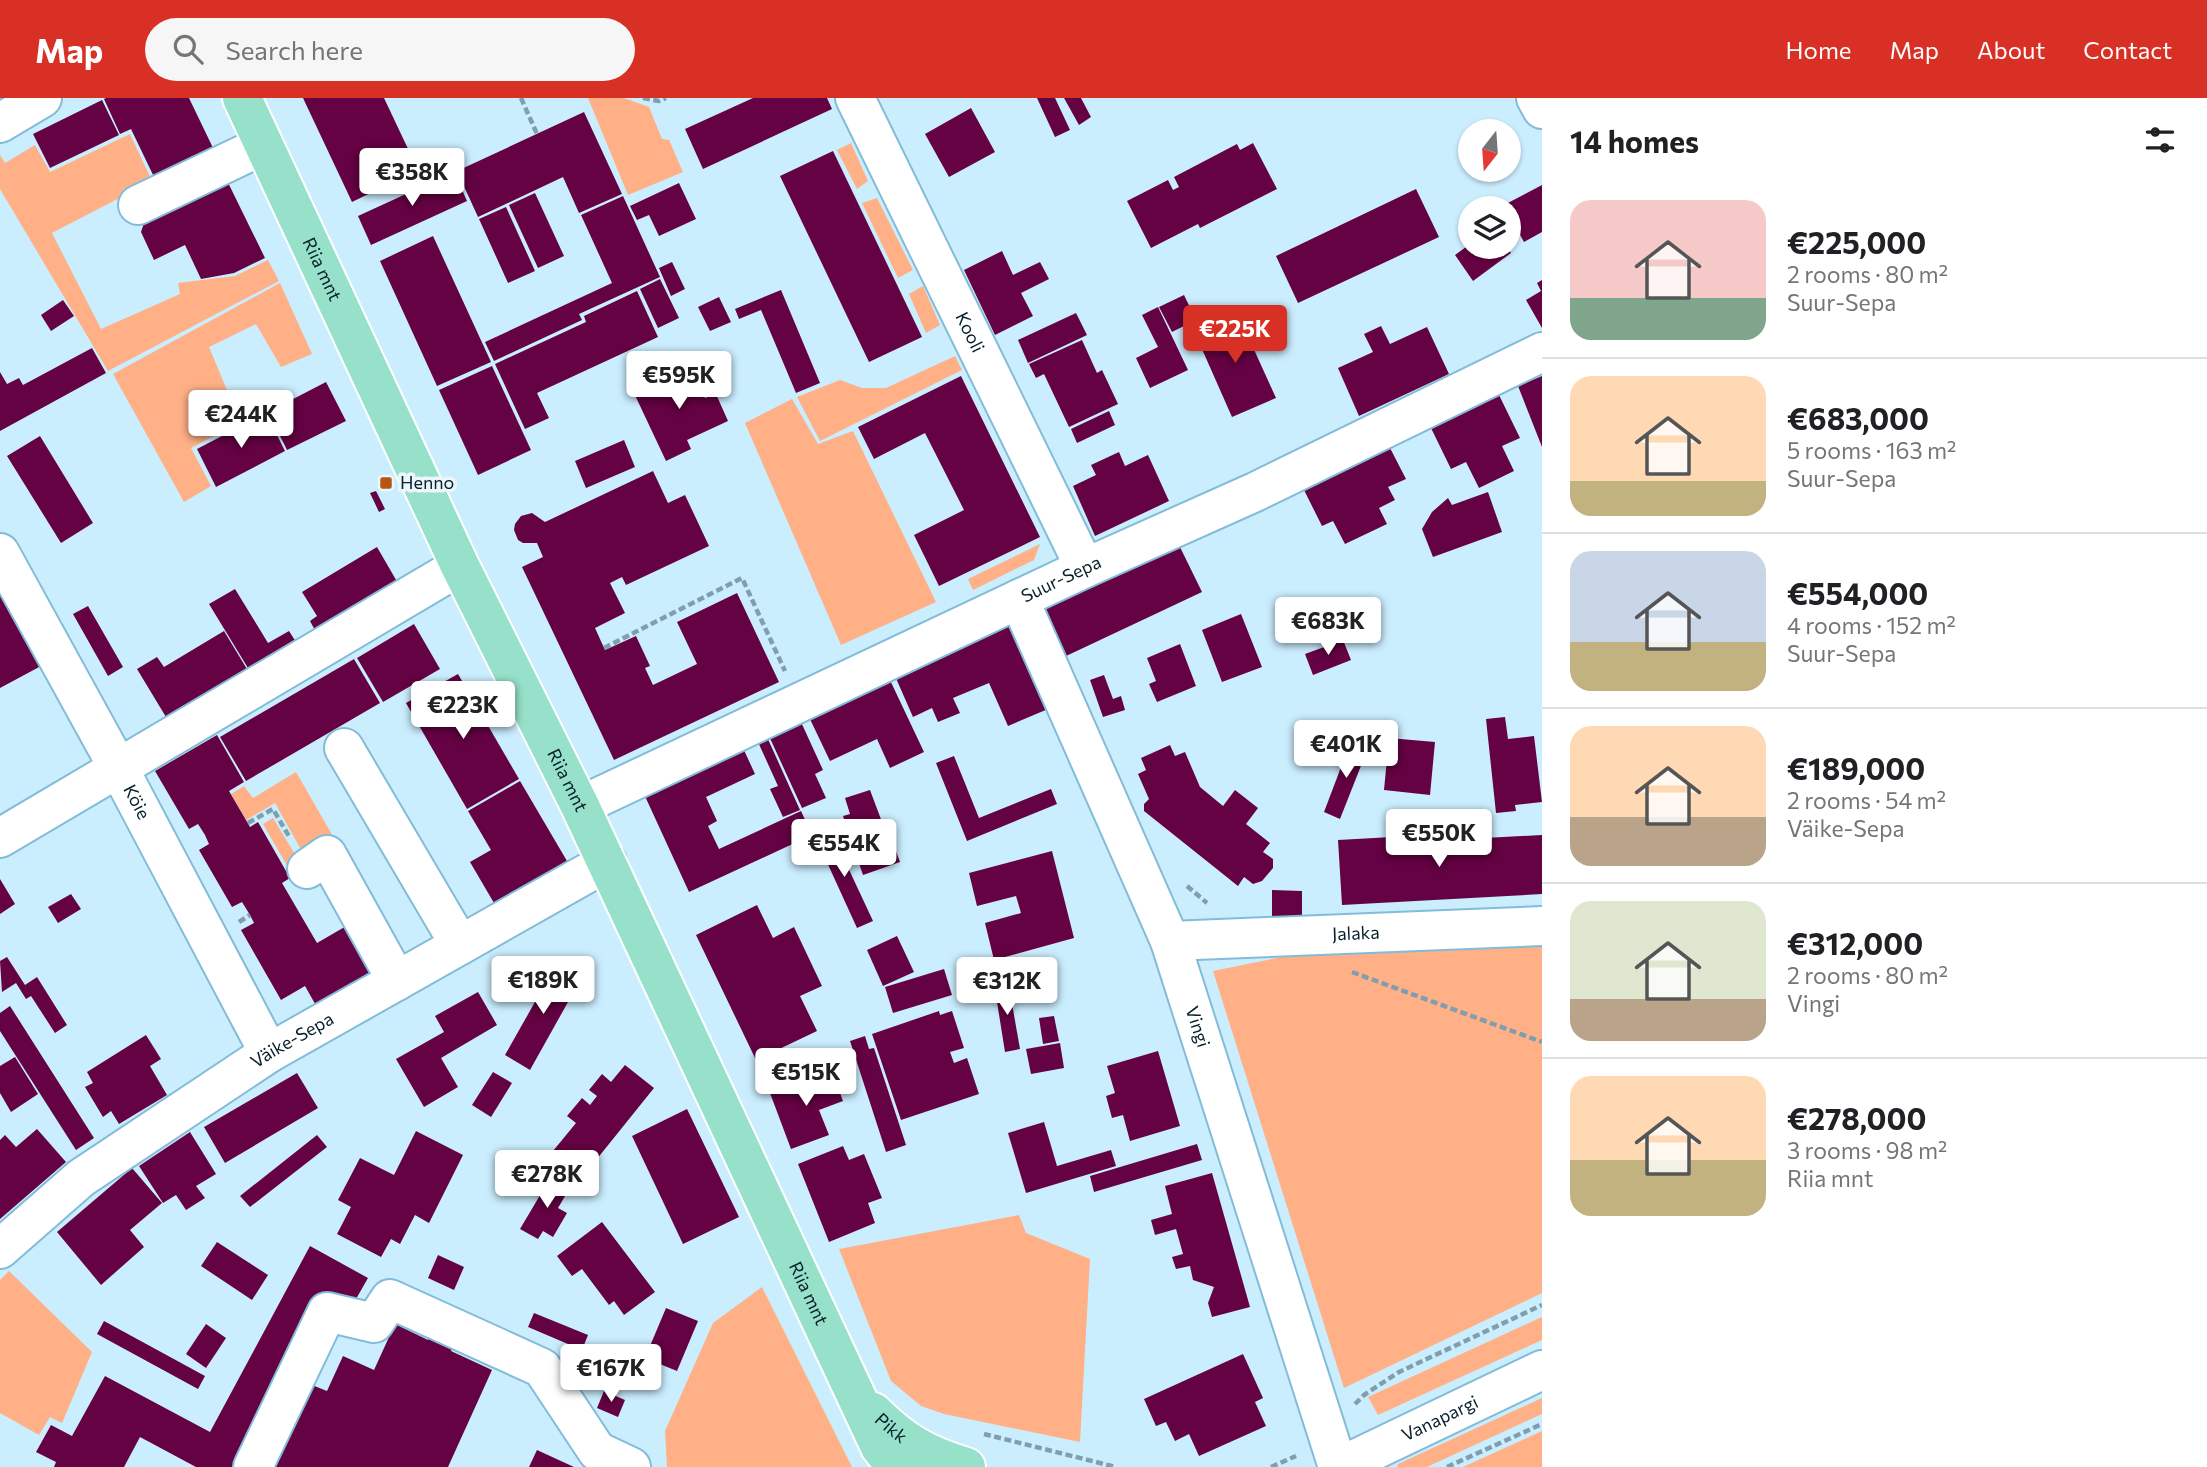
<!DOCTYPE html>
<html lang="en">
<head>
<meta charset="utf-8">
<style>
	:root { --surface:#fff; --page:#f6f6f6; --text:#202124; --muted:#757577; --line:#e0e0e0; --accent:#d93025 }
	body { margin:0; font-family:Commissioner,sans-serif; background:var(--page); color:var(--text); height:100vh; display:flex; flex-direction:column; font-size:26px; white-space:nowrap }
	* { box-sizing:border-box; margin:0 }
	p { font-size:23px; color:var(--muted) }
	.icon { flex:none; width:38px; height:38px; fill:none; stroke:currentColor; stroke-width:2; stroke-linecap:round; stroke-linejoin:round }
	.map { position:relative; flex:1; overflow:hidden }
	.drawer { display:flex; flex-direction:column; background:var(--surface); width:665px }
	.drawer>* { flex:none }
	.needle { width:46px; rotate:197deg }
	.controls { position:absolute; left:1458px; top:21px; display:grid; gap:14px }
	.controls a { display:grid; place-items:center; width:63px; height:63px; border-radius:50%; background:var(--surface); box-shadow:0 2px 5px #0004; font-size:35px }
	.price { position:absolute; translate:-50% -60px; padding:0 16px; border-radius:7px; background:#fff; color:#222; font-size:23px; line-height:46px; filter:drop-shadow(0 2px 4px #0008) }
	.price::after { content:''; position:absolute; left:50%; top:42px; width:21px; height:16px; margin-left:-10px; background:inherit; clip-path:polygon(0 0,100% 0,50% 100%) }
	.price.on { background:var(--accent); color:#fff }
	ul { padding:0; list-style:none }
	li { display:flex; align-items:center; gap:21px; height:175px; padding:0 28px }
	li+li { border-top:2px solid var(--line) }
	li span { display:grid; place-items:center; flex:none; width:196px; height:140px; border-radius:21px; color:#555 }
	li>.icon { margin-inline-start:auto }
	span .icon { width:84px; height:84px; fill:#fffc; stroke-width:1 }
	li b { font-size:30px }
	h2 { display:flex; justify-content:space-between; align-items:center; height:84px; padding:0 28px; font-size:30px }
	header { display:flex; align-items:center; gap:42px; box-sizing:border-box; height:98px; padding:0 35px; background:var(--accent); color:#fff }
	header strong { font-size:33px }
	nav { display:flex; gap:38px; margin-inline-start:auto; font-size:24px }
	.search { width:490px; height:63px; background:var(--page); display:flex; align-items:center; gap:18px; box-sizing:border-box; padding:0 24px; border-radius:38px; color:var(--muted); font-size:26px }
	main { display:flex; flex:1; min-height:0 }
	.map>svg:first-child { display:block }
</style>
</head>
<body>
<header>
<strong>Map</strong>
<div class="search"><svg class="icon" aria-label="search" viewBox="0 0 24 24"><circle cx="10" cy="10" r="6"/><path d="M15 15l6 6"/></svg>Search here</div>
<nav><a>Home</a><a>Map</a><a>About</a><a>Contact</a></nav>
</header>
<main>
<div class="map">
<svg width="1542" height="1369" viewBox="0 0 1542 1369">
	<rect width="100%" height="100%" fill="#cbeeff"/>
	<g fill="#ffb087">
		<polygon points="588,0 624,0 649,9 662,41 669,42 683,74 628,97"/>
		<polygon points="130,36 152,83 52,135 101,231 180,196 178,185 235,178 268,162 279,183 108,273 0,91 0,57 5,65 35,47 50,74"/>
		<polygon points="851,45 868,83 857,91 837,52"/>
		<polygon points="877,100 913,172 898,180 862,105"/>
		<polygon points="280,185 312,256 281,269 256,226 209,249 234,309 257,302 263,312 191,350 211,388 184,404 113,276"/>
		<polygon points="923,188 940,227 926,235 909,196"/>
		<polygon points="955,258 962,272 820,343 797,299 840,282 862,290 886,290"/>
		<polygon points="792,301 818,346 853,333 936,504 841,547 745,325"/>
		<polygon points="1040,446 1034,462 973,492 968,481"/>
		<polygon points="296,674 334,740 304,757 275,705 246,722 231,696 244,688 253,700"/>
		<polygon points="273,720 305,773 293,778 263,726"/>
		<polygon points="1542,844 1542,1195 1344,1290 1213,873 1325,850"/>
		<polygon points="1019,1117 1026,1135 1090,1161 1080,1344 944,1316 921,1308 891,1283 839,1151"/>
		<polygon points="9,1173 92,1254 62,1325 50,1319 39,1337 0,1315 0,1182"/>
		<polygon points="762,1189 852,1369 667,1369 665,1333 713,1225"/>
		<polygon points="1542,1219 1542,1242 1378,1317 1368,1299"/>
		<polygon points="1542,1300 1542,1316 1427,1369 1397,1369 1398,1366"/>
		<polygon points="1542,1333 1542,1369 1463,1369"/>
	</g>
	<g fill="#650243">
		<polygon points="106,0 189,0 214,52 155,81 131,31 120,36 104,1"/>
		<polygon points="303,0 384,0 418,72 352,104"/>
		<polygon points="753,0 827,0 832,11 703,71 685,31"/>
		<polygon points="1037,0 1055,0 1070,32 1055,39"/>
		<polygon points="1064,0 1081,0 1091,19 1079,27"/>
		<polygon points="102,2 119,37 50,70 33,36"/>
		<polygon points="971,10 995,54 949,79 925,36"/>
		<polygon points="584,14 622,96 579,115 563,79 478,119 457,73"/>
		<polygon points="1253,45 1277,91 1200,130 1198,126 1151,150 1127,103 1168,82 1173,92 1179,89 1174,79 1237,46 1240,52"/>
		<polygon points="833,53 922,239 869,264 780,78"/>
		<polygon points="215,58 265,160 234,175 201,181 185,147 154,162 141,134 146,119"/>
		<polygon points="454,74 467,103 371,147 358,118"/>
		<polygon points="679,85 696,121 659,138 649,117 637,122 630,108"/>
		<polygon points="1542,87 1542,134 1524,144 1508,115 1508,110 1504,107"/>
		<polygon points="1416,91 1439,139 1298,205 1276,158"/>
		<polygon points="535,95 564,158 538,170 509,107"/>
		<polygon points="623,98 660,179 579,216 582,222 494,263 485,244 612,185 581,117"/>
		<polygon points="506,109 535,173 508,185 479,121"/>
		<polygon points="433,138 491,264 437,288 380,163"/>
		<polygon points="1470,146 1470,149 1506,149 1511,155 1473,183 1455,157"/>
		<polygon points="1002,153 1013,177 1040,164 1049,181 1021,195 1033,218 995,237 964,172"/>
		<polygon points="672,164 685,191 671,198 659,170"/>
		<polygon points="660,181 679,220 658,230 640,191"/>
		<polygon points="1542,182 1542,230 1526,202 1541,193 1537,185"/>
		<polygon points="781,192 820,285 796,295 761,212 739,221 735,211"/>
		<polygon points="637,193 658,239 537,295 549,320 525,331 495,266 586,224 584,218"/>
		<polygon points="1184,197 1196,222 1172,234 1159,209"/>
		<polygon points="719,199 731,224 710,233 698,209"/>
		<polygon points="63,202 74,218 51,233 41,217"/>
		<polygon points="1158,209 1188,272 1150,290 1136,260 1158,249 1142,217"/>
		<polygon points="1237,214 1276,300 1232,319 1194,233"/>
		<polygon points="1076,215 1087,237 1028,265 1018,242"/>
		<polygon points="1381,228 1390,246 1427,229 1449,276 1359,318 1338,270 1373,254 1364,236"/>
		<polygon points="1082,242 1097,275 1102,272 1118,306 1069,329 1044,276 1036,280 1029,266"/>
		<polygon points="92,250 106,275 0,333 0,274 7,286 19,280 23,287"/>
		<polygon points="690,267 705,300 716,296 728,323 687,342 691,351 666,363 633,293"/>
		<polygon points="492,268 531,352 478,377 439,292"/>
		<polygon points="961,278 1040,439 939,488 914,437 964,412 925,335 874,361 858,329"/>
		<polygon points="1542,278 1542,349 1518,288"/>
		<polygon points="326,284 346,323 287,352 268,314"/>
		<polygon points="1499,297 1520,340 1502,348 1514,373 1479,390 1466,364 1451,371 1431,330"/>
		<polygon points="1109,313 1115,327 1077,345 1071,331"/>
		<polygon points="266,315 285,353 216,389 197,351"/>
		<polygon points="40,338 93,425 61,445 7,358"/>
		<polygon points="624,342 635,369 586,390 575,363"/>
		<polygon points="1390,350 1406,381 1388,389 1395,402 1379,410 1387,426 1345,446 1333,423 1322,428 1304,392"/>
		<polygon points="1119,354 1125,368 1148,357 1169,403 1095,438 1073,388 1096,377 1091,367"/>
		<polygon points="653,373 668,405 685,397 709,448 626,487 622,479 610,485 625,515 595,530 605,552 636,538 650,568 645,570 653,587 697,566 677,524 737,495 779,584 614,662 522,469 543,459 537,445 523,445 518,442 514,432 515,426 521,418 532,415 545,424"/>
		<polygon points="376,393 385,411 379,414 370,395"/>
		<polygon points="1488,394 1502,434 1433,459 1422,431 1432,414 1448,400 1452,407"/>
		<polygon points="1179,447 1202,494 1064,559 1042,512"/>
		<polygon points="377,449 399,487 317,536 310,523 317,518 302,494"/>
		<polygon points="0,490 41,568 0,590"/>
		<polygon points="235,491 268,545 289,533 298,547 251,575 209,506"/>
		<polygon points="88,508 123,569 108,578 73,516"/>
		<polygon points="1241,516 1262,569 1222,584 1202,532"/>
		<polygon points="414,526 440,571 383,604 357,560"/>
		<polygon points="1012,527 1048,611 1008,628 989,585 953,600 960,615 938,624 932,610 913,619 895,578"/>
		<polygon points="224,533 250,576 169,624 137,571 157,559 164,569"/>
		<polygon points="1343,542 1351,562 1313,577 1305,556"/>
		<polygon points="1180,546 1196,588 1157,604 1149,586 1156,583 1147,560"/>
		<polygon points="354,561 380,605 246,683 220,639"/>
		<polygon points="458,576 519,681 467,711 406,605"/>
		<polygon points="1104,577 1113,601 1121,598 1125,612 1103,619 1090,582"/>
		<polygon points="889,580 924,654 890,670 877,641 830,663 809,619"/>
		<polygon points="1505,619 1508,641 1534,638 1542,704 1515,707 1516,713 1496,715 1486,621"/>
		<polygon points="801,624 823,672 815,676 826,700 802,710 769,638"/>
		<polygon points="217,637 244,684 229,693 250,729 258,724 290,780 282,785 317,845 348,827 377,877 318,911 305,888 281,902 241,832 254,825 250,817 242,804 232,809 199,752 209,746 205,737 198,726 189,731 155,673"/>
		<polygon points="767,639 800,712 783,719 770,691 778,688 758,644"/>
		<polygon points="1389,640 1435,644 1430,697 1384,692"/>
		<polygon points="1351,643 1368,650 1340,721 1324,714"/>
		<polygon points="1170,647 1175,658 1185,654 1200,689 1223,708 1235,692 1258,710 1246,726 1270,745 1263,754 1273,761 1273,770 1262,783 1253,786 1244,779 1238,788 1144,713 1144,706 1149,701 1138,676 1146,672 1141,660"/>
		<polygon points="743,650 755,676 706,699 717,723 708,728 719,751 801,713 812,737 689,794 644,696"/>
		<polygon points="954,658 979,720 1051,691 1057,706 967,743 936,665"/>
		<polygon points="520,683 567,763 494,805 470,764 491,752 468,713"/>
		<polygon points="870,692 882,724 885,723 900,764 863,777 843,718 850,716 845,700"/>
		<polygon points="830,731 873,823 857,830 815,738"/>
		<polygon points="1542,737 1542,796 1342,807 1338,742 1410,738 1410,744"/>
		<polygon points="1052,753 1074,840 994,862 985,825 1021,815 1016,798 977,808 969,775"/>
		<polygon points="0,781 15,806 0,816"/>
		<polygon points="1272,792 1302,793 1302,822 1272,822"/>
		<polygon points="71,796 81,811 58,825 48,809"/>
		<polygon points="757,807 773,840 794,829 822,888 800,898 817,933 756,962 696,837"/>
		<polygon points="897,838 914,874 883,888 867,852"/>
		<polygon points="7,859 25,887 37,879 67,927 55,935 31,898 26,901 16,885 2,894 0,863"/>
		<polygon points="557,865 582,879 530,972 505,957"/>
		<polygon points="944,871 952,897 893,915 885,889"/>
		<polygon points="1008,883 1020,951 1005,954 994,885"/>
		<polygon points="478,894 497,927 441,960 458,989 424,1009 396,961 444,934 435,918"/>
		<polygon points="10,908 94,1040 76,1052 0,933 0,915"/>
		<polygon points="939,913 940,917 952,913 964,950 950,954 954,965 967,960 979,996 901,1022 872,936"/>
		<polygon points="1054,918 1059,943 1043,946 1039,920"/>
		<polygon points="146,937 161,961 150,968 167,997 119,1026 111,1013 103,1019 85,989 93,985 87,974"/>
		<polygon points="865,938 869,951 874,950 906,1047 886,1054 850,943"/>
		<polygon points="1060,945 1064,970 1031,976 1026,951"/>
		<polygon points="1158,953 1180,1028 1130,1043 1123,1017 1112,1020 1106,998 1115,995 1107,968"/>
		<polygon points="15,959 38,996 11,1014 0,995 0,968"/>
		<polygon points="625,967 654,990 580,1082 575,1078 570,1085 544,1064 576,1025 567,1018 582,1000 590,1007 597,998 589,992 602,976 611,984"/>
		<polygon points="832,973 843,1003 819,1012 829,1037 791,1051 770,995"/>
		<polygon points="493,974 512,985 491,1019 472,1007"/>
		<polygon points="297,975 318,1010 225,1065 204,1029"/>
		<polygon points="687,1011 739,1119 683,1146 632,1038"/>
		<polygon points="1044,1024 1057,1068 1111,1052 1116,1068 1026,1095 1008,1035"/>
		<polygon points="37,1031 66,1064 0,1121 0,1042 5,1037 16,1049"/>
		<polygon points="416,1033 463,1057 429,1125 415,1117 400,1146 391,1141 381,1159 337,1136 351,1109 338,1102 360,1060 394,1077"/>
		<polygon points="190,1034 216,1076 196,1088 205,1100 186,1112 176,1097 163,1105 139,1068"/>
		<polygon points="317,1037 327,1049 250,1109 240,1098"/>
		<polygon points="1197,1046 1202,1062 1094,1094 1090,1078"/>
		<polygon points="843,1048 849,1062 864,1056 882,1100 868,1105 875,1125 829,1144 798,1066"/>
		<polygon points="132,1070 162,1105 130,1132 144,1149 101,1187 57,1134"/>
		<polygon points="1212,1075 1250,1209 1212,1219 1208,1205 1214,1189 1193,1182 1190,1168 1176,1171 1172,1159 1183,1156 1176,1131 1155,1137 1151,1122 1172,1116 1165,1088"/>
		<polygon points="552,1077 571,1088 558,1110 567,1115 553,1139 543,1133 538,1141 520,1131"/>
		<polygon points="602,1124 655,1194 624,1217 614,1203 609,1207 582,1171 572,1178 557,1158"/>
		<polygon points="217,1144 268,1177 252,1202 201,1168"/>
		<polygon points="310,1148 368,1180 352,1208 327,1194 233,1369 196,1369 140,1339 124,1369 54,1369 56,1364 36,1354 51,1327 72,1338 105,1278 210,1334"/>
		<polygon points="438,1157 464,1169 454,1192 428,1180"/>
		<polygon points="666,1210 698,1223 677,1273 645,1260"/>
		<polygon points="534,1215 588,1237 582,1252 528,1229"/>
		<polygon points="104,1223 205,1278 198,1291 97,1236"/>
		<polygon points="206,1226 226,1240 206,1270 186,1256"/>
		<polygon points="395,1226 428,1242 434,1228 457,1240 451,1253 492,1272 448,1369 268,1369 307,1285 327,1293 343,1258 374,1272"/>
		<polygon points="1243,1256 1263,1300 1255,1304 1266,1328 1199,1358 1189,1336 1175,1343 1166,1324 1156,1328 1144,1301"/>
		<polygon points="604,1293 625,1302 618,1319 597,1310"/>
		<polygon points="537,1352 574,1369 529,1369"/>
	</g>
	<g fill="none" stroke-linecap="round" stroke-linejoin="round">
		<defs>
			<g id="minor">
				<path id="s1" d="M855 0 1085 470"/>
				<polyline points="1536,0 1542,11"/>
				<polyline points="0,25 42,0"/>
				<polyline points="138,107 264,47"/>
				<path id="s2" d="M0 455 126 684 269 955"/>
				<path id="s3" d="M1019 501 1170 843 1338 1369"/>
				<polyline points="344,650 460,847"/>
				<path id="s4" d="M580 708 1085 470 1255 394 1542 254"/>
				<polyline points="0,740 460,468"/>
				<polyline points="307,771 327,757 397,883"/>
				<path id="s5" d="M1170 843 1542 828"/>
				<path id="s6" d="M0 1151 81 1080 269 955 607 764"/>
				<polyline points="253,1369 327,1214 374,1225 390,1201 542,1270 597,1353 631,1369"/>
				<path id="s7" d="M1339 1369 1542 1272"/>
			</g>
			<g id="major">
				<path id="s8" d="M242 0 460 468 580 708 880 1349 896 1369"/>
				<path id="s9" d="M873 1314C903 1344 926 1357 966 1369"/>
			</g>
		</defs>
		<use href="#minor" stroke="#82bcd8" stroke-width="42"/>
		<use href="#major" stroke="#fff" stroke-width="42"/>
		<g stroke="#809ead" stroke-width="4.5" stroke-dasharray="7 3.5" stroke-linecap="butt">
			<polyline points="521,0 537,36"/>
			<polyline points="643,0 659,3 666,0"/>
			<polyline points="604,550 742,480 785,573"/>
			<polyline points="248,725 273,711 290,740"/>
			<polyline points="1187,788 1207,805"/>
			<polyline points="239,824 250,817"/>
			<polyline points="1352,874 1542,944"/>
			<polyline points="1355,1306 1364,1297 1399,1274 1542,1207"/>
			<polyline points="984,1336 1116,1369"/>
			<polyline points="1271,1369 1296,1358"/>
			<polyline points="1447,1369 1542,1326"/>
		</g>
		<use href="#minor" stroke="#fff" stroke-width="38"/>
		<use href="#major" stroke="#97e0c9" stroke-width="38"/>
	</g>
	<rect fill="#b65612" stroke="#ecf7fd" stroke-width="2.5" x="379" y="378" width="14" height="14" rx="3.5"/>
	<g text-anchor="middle" stroke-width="7" stroke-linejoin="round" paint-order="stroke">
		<g font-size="18" fill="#08202b" stroke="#ecf7fd">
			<text dy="6" stroke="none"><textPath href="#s8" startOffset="189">Riia mnt</textPath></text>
			<text dy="6" stroke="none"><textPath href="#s1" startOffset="261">Kooli</textPath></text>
			<text dy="6" stroke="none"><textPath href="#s4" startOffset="532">Suur-Sepa</textPath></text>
			<text dy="6" stroke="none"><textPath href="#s8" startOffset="756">Riia mnt</textPath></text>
			<text dy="6" stroke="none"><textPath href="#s2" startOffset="284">Köie</textPath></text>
			<text dy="6" stroke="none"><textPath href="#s5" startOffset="186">Jalaka</textPath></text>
			<text dy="6" stroke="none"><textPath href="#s3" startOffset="464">Vingi</textPath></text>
			<text dy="6" stroke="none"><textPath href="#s6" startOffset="360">Väike-Sepa</textPath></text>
			<text dy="6" stroke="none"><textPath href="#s8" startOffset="1323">Riia mnt</textPath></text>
			<text dy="6" stroke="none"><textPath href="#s7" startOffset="112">Vanapargi</textPath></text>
			<text dy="6" stroke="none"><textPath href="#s9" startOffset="24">Pikk</textPath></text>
		</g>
		<g font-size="18" fill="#08202b" stroke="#ecf7fd" text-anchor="start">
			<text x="400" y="391">Henno</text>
		</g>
	</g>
</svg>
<div class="controls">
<a><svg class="needle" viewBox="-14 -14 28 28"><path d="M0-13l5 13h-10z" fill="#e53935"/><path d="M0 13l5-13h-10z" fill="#757577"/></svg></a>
<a><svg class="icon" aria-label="layers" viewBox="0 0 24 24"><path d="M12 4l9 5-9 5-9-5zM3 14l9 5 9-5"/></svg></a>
</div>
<b class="price" style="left:412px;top:110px">€358K</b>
<b class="price on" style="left:1235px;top:267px">€225K</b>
<b class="price" style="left:679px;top:313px">€595K</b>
<b class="price" style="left:241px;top:352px">€244K</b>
<b class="price" style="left:1328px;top:559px">€683K</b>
<b class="price" style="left:463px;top:643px">€223K</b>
<b class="price" style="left:1346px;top:682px">€401K</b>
<b class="price" style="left:1439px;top:771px">€550K</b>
<b class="price" style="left:844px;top:781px">€554K</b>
<b class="price" style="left:543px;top:918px">€189K</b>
<b class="price" style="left:1007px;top:919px">€312K</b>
<b class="price" style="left:806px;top:1010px">€515K</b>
<b class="price" style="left:547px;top:1112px">€278K</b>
<b class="price" style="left:611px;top:1306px">€167K</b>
</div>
<section class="drawer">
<h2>14 homes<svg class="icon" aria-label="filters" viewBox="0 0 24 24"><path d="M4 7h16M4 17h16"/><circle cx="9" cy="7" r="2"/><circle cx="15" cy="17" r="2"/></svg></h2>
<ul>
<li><span style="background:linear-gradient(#f6c9c9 70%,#7fa58c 0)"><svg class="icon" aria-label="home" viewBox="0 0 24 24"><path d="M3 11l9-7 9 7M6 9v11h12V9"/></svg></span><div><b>€225,000</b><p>2 rooms · 80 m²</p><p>Suur-Sepa</p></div></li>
<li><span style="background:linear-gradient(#ffd9b3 75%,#c2b280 0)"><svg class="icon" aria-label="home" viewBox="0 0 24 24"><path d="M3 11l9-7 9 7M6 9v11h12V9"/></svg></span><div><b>€683,000</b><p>5 rooms · 163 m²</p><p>Suur-Sepa</p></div></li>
<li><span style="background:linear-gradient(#c9d6e8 65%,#c2b280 0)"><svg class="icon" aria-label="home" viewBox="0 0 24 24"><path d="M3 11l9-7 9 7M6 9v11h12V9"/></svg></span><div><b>€554,000</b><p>4 rooms · 152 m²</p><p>Suur-Sepa</p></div></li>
<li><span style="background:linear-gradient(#ffd9b3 65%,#b9a48a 0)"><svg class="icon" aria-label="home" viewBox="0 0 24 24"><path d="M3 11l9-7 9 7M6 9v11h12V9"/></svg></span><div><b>€189,000</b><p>2 rooms · 54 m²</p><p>Väike-Sepa</p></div></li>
<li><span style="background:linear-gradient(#dfe7d0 70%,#b9a48a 0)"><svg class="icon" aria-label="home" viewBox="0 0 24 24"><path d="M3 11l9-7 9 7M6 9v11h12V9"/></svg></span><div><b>€312,000</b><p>2 rooms · 80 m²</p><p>Vingi</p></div></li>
<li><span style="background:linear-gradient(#ffd9b3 60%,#c2b280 0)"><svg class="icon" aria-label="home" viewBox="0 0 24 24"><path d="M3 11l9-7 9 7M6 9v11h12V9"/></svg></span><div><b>€278,000</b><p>3 rooms · 98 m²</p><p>Riia mnt</p></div></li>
</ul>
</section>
</main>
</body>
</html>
